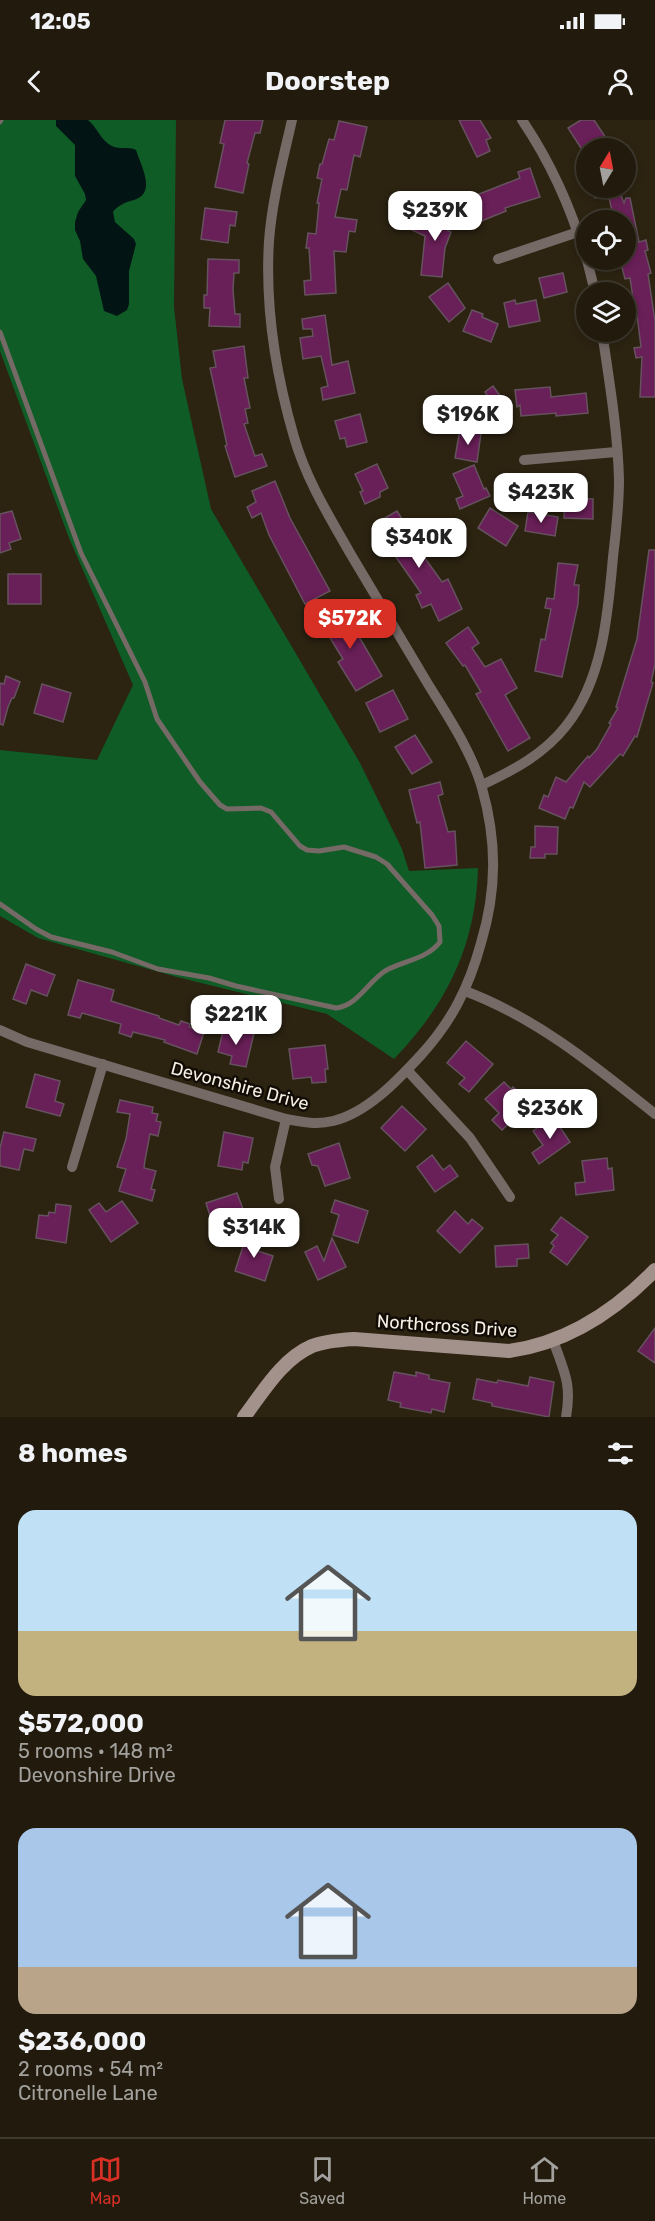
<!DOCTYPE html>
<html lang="en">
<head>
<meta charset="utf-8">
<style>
	:root { --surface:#211a0d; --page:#292316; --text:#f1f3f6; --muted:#a2a19d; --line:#3e382e; --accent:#d93025 }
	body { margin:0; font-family:Rubik,sans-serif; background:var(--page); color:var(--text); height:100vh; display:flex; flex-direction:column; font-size:22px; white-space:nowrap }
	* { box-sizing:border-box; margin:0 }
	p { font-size:20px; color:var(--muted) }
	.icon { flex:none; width:33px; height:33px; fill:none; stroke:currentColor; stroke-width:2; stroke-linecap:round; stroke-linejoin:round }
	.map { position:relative; height:1297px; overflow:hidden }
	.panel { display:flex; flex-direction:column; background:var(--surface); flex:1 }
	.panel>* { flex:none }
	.needle { width:39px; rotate:10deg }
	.tools { position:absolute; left:576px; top:18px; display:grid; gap:12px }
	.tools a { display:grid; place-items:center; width:60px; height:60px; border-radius:50%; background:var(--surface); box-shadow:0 3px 9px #0003,0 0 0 2px var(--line); font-size:30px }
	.price { position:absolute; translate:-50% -51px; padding:0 14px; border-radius:12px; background:#fff; color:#222; font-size:20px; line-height:39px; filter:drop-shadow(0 2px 3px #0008) }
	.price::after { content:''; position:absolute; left:50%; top:36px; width:18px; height:14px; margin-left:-9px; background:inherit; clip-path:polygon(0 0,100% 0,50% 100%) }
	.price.active { background:var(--accent); color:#fff }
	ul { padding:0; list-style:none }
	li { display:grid; align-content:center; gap:12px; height:318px; padding:0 18px }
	li span { display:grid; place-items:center; height:186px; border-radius:18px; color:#555 }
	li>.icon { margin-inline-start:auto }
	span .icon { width:108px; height:108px; fill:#fffc; stroke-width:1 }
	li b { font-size:26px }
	h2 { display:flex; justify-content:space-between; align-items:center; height:72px; padding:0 18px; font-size:26px }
	.status { display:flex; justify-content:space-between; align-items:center; height:42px; padding:0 30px; background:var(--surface); direction:ltr }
	.status svg { height:16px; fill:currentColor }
	header { display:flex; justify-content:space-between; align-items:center; height:78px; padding:0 18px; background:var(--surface); font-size:27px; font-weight:700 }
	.tab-bar { display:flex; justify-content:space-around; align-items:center; height:84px; border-top:2px solid var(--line); background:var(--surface); font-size:16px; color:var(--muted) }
	.tab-bar a { display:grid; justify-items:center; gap:3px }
	.tab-bar .active { color:var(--accent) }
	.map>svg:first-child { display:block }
</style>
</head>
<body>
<div class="status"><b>12:05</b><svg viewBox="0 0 49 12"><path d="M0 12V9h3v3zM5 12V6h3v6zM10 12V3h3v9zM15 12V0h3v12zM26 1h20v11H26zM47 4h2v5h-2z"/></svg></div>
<header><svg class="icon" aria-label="back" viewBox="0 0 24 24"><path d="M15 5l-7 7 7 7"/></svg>Doorstep<svg class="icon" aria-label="person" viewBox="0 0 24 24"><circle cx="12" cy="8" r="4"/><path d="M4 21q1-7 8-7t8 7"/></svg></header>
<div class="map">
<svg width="655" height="1297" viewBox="0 0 655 1297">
	<rect width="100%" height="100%" fill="#2c2311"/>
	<path fill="#105c27" d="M0 0H176L174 187 182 259 211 389 360 643 402 729 409 751 478 748C476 825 447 884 394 939L327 894 177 857 38 818 0 796V630L97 640 133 565 69 418 0 231Z"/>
	<path fill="#031414" d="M56 0H88C97 7 101 21 112 26 120 30 128 26 136 30 141 46 157 73 134 80 126 82 118 85 113 92L115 102 134 119 136 124 129 151V184L127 190 117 196 104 191 96 156 83 139 80 121 75 110V102L78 92 86 80 85 74 75 56V25L56 6Z"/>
	<g fill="#691f57" stroke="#66525f" stroke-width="1.5">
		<polygon points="225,0 263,0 260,13 255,13 247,43 249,44 243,73 215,67 224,24 220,23"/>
		<polygon points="459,0 480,0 491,18 486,20 490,31 477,37"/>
		<polygon points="581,0 594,0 608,21 596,28 581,28 568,8"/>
		<polygon points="339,1 367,7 360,37 354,35 347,70 341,69 335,97 357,100 355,112 349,111 346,132 334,131 336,173 305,175 304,161 311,160 309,128 306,128 308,113 316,114 319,83 317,83 322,59 317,58 320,44 322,44 329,19 334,20"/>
		<polygon points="530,48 540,77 505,88 506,91 474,104 464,80 520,58 518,52"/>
		<polygon points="590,68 620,68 618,68 624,83 626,78 630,78 639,122 646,120 648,130 645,131 651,153 648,154 655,201 655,277 640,277 642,237 636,238 634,228 641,227 637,195 629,196 627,186 634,185 630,158 625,159 620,140 626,140 626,100 614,100 608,73 595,78"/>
		<polygon points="437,87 454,94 448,111 451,112 445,128 442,157 421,155 425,116 412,110 417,99 430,105"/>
		<polygon points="205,88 237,92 235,106 230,105 228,123 201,119"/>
		<polygon points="208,139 239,140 239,153 234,153 233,170 235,194 240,194 240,207 209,206 210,188 204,188 204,175 207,175"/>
		<polygon points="563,153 567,172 544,178 539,158"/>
		<polygon points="448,163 465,188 449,202 429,177"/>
		<polygon points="515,180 516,184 536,180 540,201 509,207 504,183"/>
		<polygon points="472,190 483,194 482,197 498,204 491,222 463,211"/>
		<polygon points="325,195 332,245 348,241 355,273 323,280 321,268 328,266 321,236 303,239 300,218 313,216 312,209 303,209 302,199"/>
		<polygon points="244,226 248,258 244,258 250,288 245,289 248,303 244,304 255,336 262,334 267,346 235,357 225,326 227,325 210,248 216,247 213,231"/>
		<polygon points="493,266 511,291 483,308 470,287 487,275 485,272"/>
		<polygon points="550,267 551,277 586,273 588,293 556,296 556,293 521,296 520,285 517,287 515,270"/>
		<polygon points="360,294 367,322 347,327 345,318 340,319 335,301"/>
		<polygon points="460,309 481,313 477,342 455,338"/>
		<polygon points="377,344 388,368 380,372 380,377 365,384 360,372 363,371 355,354"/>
		<polygon points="474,345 484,369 486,368 490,376 460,389 456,379 463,376 453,354"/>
		<polygon points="275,361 290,398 330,471 305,484 269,415 261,393 252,398 247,387 256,382 252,371"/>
		<polygon points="565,378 593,379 593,399 564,398"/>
		<polygon points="490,388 518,406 506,426 478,408"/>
		<polygon points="12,391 21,419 9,423 11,429 0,433 0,394"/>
		<polygon points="397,391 407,407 404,409 442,462 448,459 462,489 439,501 431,484 422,488 416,475 421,473 396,437 376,403"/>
		<polygon points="528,392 558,397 555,416 525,411"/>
		<polygon points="649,430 655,430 655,544 651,562 653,563 637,617 635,616 623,636 620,634 590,667 584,662 573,688 570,687 565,699 539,688 544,675 548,677 556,657 566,662 588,636 589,638 597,629 611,604 609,603 618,588 616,587 637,519"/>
		<polygon points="558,443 578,445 574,465 579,465 578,484 562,557 535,551 541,519 545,520 551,489 545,488 547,478 554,479"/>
		<rect x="8" y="454" width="33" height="30"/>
		<polygon points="341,486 382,556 356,571 338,542 343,539 319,500"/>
		<polygon points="468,507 479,523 472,528 485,547 501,539 517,568 505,575 530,618 508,631 476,574 481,572 465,545 463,546 446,523"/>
		<polygon points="6,556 20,562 14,578 12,578 8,587 3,605 0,604 0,563 4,564"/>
		<polygon points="42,564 71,573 63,602 34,593"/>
		<polygon points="393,570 408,599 380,612 366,583"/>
		<polygon points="415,615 432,642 412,654 395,627"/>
		<polygon points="440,662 443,674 438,676 448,712 455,711 457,745 425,748 420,702 417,703 409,670"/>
		<polygon points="535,706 558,707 557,734 545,734 545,738 530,738 531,727 535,727"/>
		<polygon points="26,844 55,855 47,876 31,870 26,884 13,879"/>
		<polygon points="78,860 114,870 111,881 159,896 159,898 179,905 181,901 190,904 189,907 204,912 197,934 164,922 165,920 133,912 131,917 119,913 121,904 82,893 80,898 68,895"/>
		<polygon points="224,907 254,913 246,947 230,944 232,936 218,932"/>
		<polygon points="466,921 493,944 469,972 459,964 465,958 447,943"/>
		<polygon points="325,925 328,949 325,949 326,962 312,963 311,957 293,959 289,929"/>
		<polygon points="35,954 60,961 55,981 64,984 60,996 26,987"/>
		<polygon points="504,962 511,969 513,967 530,984 502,1010 492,1000 499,993 485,979"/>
		<polygon points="120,980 153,987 152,993 158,994 156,1001 161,1002 158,1016 150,1014 145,1040 144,1048 156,1051 151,1069 155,1070 152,1081 119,1071 126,1049 117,1047 126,1019 130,994 117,992"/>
		<polygon points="402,986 426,1009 405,1031 381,1008"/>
		<polygon points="553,997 570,1022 539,1044 532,1033 543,1025 533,1011"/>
		<polygon points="4,1012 36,1019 33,1031 24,1029 19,1050 0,1046 0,1028"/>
		<polygon points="224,1012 253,1018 248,1043 243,1042 242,1050 218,1046"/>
		<polygon points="339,1023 350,1058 325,1066 318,1046 312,1045 308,1034"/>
		<polygon points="432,1035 443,1050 450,1045 458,1056 435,1072 417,1047"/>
		<polygon points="607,1038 608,1049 612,1048 614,1070 576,1075 575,1063 585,1062 582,1041"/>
		<polygon points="237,1073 243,1089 233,1093 237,1105 215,1112 206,1083"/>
		<polygon points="335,1080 368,1091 358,1123 333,1115 339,1095 331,1092"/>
		<polygon points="122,1081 138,1103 111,1122 89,1090 99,1083 106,1092"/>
		<polygon points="56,1084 71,1086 66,1123 36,1118 39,1095 48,1096 49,1092 55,1093"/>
		<polygon points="455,1091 468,1104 472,1099 483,1108 460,1133 437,1111"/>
		<polygon points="561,1097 588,1117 567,1145 550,1132 554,1126 551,1123 558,1115 551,1110"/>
		<polygon points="248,1111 260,1115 255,1130 273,1136 265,1161 235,1151"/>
		<polygon points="332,1118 346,1147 318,1160 305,1132 317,1126 324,1141"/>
		<polygon points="528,1124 529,1138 517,1139 517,1146 496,1147 495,1126"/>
		<polygon points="655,1208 655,1243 638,1231"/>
		<polygon points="394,1252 416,1256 416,1252 424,1254 429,1255 429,1259 450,1263 444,1292 432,1289 431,1293 400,1287 401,1283 388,1280"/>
		<polygon points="530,1257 554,1262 549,1297 492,1286 492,1283 473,1279 477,1259 497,1263 498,1260 528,1266"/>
	</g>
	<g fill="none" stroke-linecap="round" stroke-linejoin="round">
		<g stroke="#756a66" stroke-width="5">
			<polyline points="0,2 1,0"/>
			<path d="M0 212 81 433 145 562 157 599 200 662 220 685 227 689 261 688 271 692 300 726 307 730 319 731 344 727 376 737 387 744 432 795 439 806 440 822C427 839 403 841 385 851 368 862 357 886 336 888L236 866 209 858 158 849 112 832 51 817 36 809 0 784"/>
		</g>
		<g stroke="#756a66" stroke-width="10">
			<path d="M522 0C551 43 572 90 586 139"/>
			<polyline points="498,139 578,112"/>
			<polyline points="587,140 595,172"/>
			<polyline points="524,340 616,332"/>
			<path d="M482 665C514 650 544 634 566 606 603 560 608 493 613 437 616 412 619 386 619 360 618 313 609 259 602 212"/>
			<path d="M465 871C537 898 595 946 655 994"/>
			<path d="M0 910 27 922 286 999C302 1002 317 1005 333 1001 367 993 398 960 421 935 452 901 469 867 481 823 497 770 497 721 482 668 472 632 447 595 428 564 402 521 376 477 350 433 329 396 306 359 294 317 276 255 265 186 269 121 272 80 283 40 292 0"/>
			<polyline points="407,950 470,1018 510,1077"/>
			<polyline points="72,1047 103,944"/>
			<polyline points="279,1079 275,1047 286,999"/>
			<path d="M553 1220C564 1252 572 1263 566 1297"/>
		</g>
		<path stroke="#a3928b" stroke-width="14" d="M244 1297C263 1272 282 1239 312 1226 325 1221 340 1220 354 1219L509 1231C567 1223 615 1191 655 1150"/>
	</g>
	<g text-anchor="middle" stroke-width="5" stroke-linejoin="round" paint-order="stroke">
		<g font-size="18" fill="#f6f0e4" stroke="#110d06">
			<text transform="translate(240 966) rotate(15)" y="6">Devonshire Drive</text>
			<text transform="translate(447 1206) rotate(4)" y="6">Northcross Drive</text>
		</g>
	</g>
</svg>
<div class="tools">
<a><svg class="needle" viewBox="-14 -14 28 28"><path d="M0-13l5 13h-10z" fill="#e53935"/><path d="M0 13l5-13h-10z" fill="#a2a19d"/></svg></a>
<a><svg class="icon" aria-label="locate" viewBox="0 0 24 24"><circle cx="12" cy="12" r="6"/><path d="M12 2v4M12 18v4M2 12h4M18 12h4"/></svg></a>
<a><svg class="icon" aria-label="layers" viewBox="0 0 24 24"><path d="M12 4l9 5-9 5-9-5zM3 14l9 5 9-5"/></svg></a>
</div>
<b class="price" style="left:435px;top:122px">$239K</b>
<b class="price" style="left:468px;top:326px">$196K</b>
<b class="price" style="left:541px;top:404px">$423K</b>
<b class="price" style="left:419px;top:449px">$340K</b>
<b class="price active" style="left:350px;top:530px">$572K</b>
<b class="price" style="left:236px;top:926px">$221K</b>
<b class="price" style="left:550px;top:1020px">$236K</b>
<b class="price" style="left:254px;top:1139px">$314K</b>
</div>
<section class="panel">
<h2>8 homes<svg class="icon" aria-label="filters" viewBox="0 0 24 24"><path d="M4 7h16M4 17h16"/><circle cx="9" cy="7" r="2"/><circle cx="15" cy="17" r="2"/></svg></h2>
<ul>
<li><span style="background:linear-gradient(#bfe0f5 65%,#c2b280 0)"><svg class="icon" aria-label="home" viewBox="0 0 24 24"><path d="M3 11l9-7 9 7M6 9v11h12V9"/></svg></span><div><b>$572,000</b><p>5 rooms · 148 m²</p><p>Devonshire Drive</p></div></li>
<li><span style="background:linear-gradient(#a9c7e8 75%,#b9a48a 0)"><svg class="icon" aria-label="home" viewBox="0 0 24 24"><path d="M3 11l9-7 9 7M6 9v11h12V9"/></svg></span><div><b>$236,000</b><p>2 rooms · 54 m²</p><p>Citronelle Lane</p></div></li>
</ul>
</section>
<nav class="tab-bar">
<a class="active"><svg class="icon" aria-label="map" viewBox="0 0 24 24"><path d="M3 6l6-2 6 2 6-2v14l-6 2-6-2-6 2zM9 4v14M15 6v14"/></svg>Map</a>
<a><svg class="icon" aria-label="saved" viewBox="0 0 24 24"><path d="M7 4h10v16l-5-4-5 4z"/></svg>Saved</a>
<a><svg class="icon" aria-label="home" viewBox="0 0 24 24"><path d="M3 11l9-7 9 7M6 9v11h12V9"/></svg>Home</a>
</nav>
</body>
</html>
